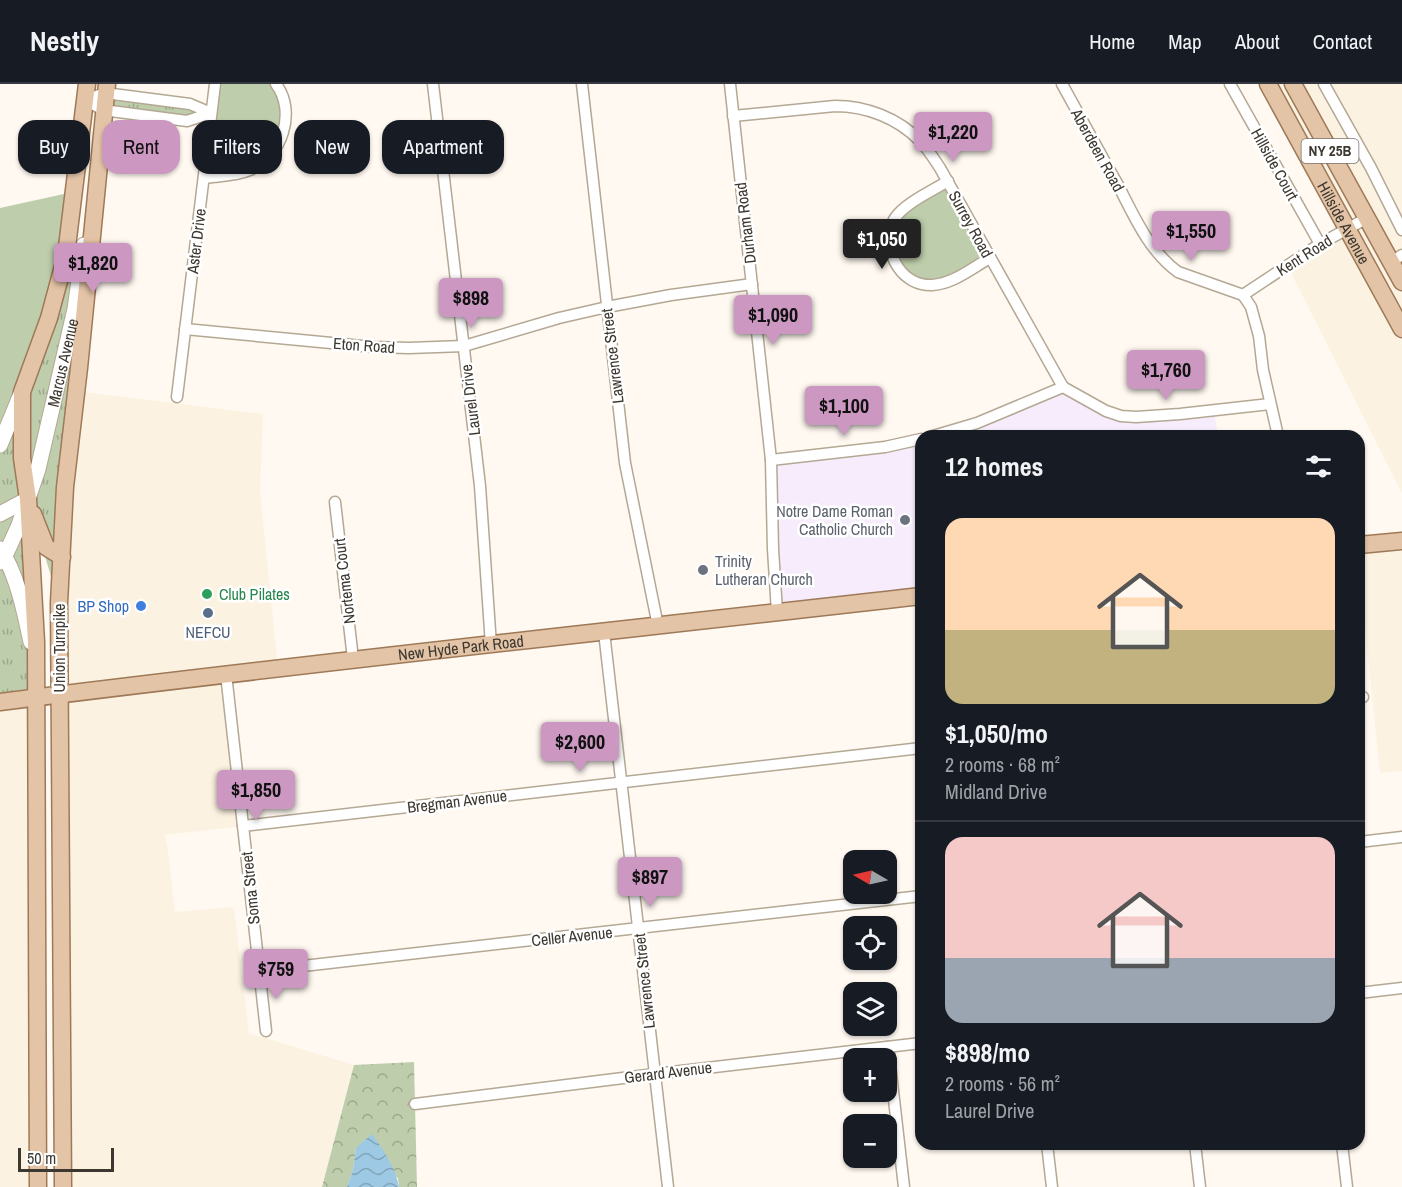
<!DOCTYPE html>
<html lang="en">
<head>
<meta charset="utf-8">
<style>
	:root { --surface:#171b24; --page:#20242c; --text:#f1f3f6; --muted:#9ea1a6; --line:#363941; --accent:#cc98c2 }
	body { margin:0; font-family:"Archivo Narrow",sans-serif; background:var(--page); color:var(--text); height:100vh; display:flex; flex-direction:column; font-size:22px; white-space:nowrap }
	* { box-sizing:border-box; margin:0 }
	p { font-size:20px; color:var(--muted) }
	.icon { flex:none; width:33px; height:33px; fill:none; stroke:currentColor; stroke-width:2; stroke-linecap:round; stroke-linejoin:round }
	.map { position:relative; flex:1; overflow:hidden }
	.sheet { position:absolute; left:915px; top:346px; width:450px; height:720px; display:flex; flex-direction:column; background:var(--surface); border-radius:18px; box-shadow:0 2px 4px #0004 }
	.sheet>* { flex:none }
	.hud { position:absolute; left:18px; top:36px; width:570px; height:54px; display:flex; gap:12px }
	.needle { width:39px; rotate:279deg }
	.fabs { position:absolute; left:843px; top:766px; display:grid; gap:12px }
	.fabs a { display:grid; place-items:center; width:54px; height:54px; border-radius:12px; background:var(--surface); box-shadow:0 2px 4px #0004; font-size:30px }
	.scale { position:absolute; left:18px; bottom:15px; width:96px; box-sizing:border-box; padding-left:6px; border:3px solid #3c372f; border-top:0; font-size:16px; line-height:21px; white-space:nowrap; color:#3c372f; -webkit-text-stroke:4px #fff; paint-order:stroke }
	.price { position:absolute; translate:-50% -51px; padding:0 14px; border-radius:6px; background:var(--accent); color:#111; font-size:20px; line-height:39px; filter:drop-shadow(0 2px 3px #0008) }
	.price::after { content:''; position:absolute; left:50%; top:36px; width:18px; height:14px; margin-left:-9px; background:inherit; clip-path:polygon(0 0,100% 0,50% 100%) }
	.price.active { background:#222; color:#fff }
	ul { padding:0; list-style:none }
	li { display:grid; align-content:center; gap:12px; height:318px; padding:0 30px }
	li+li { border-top:2px solid var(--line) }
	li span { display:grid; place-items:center; height:186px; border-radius:18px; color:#555 }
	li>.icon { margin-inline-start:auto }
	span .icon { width:108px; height:108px; fill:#fffc; stroke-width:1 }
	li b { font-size:26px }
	h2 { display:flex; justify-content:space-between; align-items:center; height:72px; padding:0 30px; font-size:26px }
	.tag { padding:0 21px; border-radius:18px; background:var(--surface); box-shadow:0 2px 4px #0004; font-size:21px; line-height:54px }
	.tag.active { background:var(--accent); color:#111 }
	header { display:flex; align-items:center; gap:36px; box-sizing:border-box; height:84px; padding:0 30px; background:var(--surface); border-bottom:2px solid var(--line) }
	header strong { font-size:28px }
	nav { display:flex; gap:33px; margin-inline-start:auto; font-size:21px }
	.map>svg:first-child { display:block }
</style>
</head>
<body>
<header>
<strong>Nestly</strong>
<nav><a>Home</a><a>Map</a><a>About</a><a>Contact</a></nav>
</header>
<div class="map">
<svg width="1402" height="1103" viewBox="0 0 1402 1103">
	<defs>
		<pattern id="grass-tufts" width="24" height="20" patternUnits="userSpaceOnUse" patternTransform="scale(1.5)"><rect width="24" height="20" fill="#beceac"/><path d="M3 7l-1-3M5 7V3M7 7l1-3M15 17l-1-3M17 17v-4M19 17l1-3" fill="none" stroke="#9ca88c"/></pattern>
		<pattern id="forest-crowns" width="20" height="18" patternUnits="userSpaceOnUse" patternTransform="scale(1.5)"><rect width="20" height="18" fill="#beceac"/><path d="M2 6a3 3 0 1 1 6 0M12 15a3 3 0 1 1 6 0" fill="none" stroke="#9ca88c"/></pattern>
		<pattern id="water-waves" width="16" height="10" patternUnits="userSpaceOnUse" patternTransform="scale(1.5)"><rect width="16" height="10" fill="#9dc9e4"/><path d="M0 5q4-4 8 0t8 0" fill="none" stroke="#81a4b9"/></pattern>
	</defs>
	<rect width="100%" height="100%" fill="#fff9f1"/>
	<g fill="#fcf2e1">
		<polygon points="1266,0 1402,0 1402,409 1288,183 1347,147"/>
		<polygon points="76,307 263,330 260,407 278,584 226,590 243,742 165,751 168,766 175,828 234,823 249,949 354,981 322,1103 63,1103 59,519"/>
		<polygon points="1402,455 1402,687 1380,689 1359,487 1359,459"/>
		<polygon points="36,613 38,1103 0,1103 0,618"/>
	</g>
	<g fill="#f6ecfc">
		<polygon points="1063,303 1121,333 1214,326 1218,352 933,352"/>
		<polygon points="921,355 921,512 777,528 771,376"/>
	</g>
	<g fill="url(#grass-tufts)">
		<polygon points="105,9 190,20 211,29 187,37 103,26"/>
		<polygon points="77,158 80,190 71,261 75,316 59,519 29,419 36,613 0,618 0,361 60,192"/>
	</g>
	<polygon fill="url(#forest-crowns)" points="414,978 417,1103 399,1103 398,1094 356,1064 353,1085 347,1103 322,1103 354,981"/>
	<g fill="#beceac">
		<polygon points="215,0 276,0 286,37 263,79 204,94"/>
		<polygon points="948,97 990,174 931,201 896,181 893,138"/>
		<polygon points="73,108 65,171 0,361 0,124"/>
	</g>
	<path fill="url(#water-waves)" d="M372 1050C383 1066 396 1084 399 1103H347L353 1085 356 1064Z"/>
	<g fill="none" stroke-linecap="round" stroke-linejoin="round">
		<defs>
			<g id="minor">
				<polyline points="433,0 480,402 491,561"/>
				<polyline points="582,0 625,379 658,542"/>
				<polyline points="730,0 771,376 773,465 777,528"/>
				<path d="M1062 0C1081 34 1099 68 1118 101 1134 132 1149 167 1178 188L1243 211 1251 223 1259 252 1263 286 1278 352"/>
				<polyline points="1230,0 1320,160"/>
				<polyline points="1324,0 1371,84 1402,146"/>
				<polygon points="105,9 190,20 211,29 187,37 103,26 85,16"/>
				<path d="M733 32 835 22C866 22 898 34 920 57 928 65 934 75 940 84L1063 303"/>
				<path d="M204 94C219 92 236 92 250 86 282 73 297 28 276 0"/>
				<path d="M948 97C932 107 905 119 895 134 892 138 892 142 891 147 885 172 903 202 932 201 953 200 972 184 990 174"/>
				<polyline points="1391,178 1402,171"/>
				<polyline points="1243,211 1320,160 1367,134"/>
				<polyline points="185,245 373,263 409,264 464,262 559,234 607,223 671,211 752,200"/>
				<polyline points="1063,303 1106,327 1121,332 1136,333 1180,330 1270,320"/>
				<polyline points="177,313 215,0"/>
				<polyline points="933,352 977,339 1063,303"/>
				<polyline points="771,376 885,363 921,355"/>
				<polyline points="335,418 353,575"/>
				<polyline points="604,548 668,1103"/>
				<polyline points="226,590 266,947"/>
				<polyline points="1359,614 1363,613"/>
				<polyline points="243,742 921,664"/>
				<polyline points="1359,758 1402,753"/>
				<polyline points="259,887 921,812"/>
				<polyline points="1359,909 1402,904"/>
				<polyline points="888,963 904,1103"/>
				<polyline points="415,1020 655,990 921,959"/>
				<polyline points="1047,1060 1052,1103"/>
				<polyline points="1195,1060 1200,1103"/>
				<polyline points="1342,1060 1347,1103"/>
			</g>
			<g id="secondary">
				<polyline points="0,361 21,310"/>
				<polyline points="0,430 28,415"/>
				<path d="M0 465C17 489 25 530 31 558"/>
				<path id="s1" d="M0 478 5 472 19 441 38 385 75 225 84 161"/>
			</g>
			<g id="primary">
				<path id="s2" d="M1268 0 1402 245"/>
				<polyline points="1293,0 1402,198"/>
				<polyline points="33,430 46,463 62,473"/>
				<polyline points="1359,461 1402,457"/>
				<path id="s3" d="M0 618C307 579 614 547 921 512"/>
				<polyline points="38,1103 36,558 28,415 22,374 22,308 49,234 66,171 87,0"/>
				<polyline points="63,1103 59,519 65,403 79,284 107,0"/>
			</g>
		</defs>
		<use href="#minor" stroke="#b4a894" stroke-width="13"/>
		<use href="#secondary" stroke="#b4a894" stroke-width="17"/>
		<use href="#primary" stroke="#9e7957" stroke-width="19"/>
		<use href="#minor" stroke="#fff" stroke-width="10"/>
		<use href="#secondary" stroke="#fff" stroke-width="15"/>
		<use href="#primary" stroke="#e4c4a7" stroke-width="16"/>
	</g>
	<g fill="#6b7280" stroke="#fff" stroke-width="2">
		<circle cx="905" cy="436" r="6"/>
		<circle cx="703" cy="486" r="6"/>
	</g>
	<circle fill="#2e9e5b" stroke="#fff" stroke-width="2" cx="207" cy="510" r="6"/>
	<circle fill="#3f7fe0" stroke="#fff" stroke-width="2" cx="141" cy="522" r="6"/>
	<circle fill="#5c6f8a" stroke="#fff" stroke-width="2" cx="208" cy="529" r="6"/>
	<g text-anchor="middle" stroke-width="5" stroke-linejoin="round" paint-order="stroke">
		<rect fill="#fff" stroke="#76736d" stroke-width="1.5" x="1301.5" y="55" width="57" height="24" rx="4.5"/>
		<g font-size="15" font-weight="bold" fill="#3c372f">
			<text x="1330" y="72">NY 25B</text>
		</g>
		<g font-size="16" fill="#3c372f" stroke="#fff">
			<text transform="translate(1098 66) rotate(61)" y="6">Aberdeen Road</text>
			<text transform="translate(1275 80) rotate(61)" y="6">Hillside Court</text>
			<text dy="6" stroke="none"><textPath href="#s2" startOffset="158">Hillside Avenue</textPath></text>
			<text transform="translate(745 139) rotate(-97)" y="6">Durham Road</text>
			<text transform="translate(971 140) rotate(61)" y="6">Surrey Road</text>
			<text transform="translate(196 157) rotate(-83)" y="6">Aster Drive</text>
			<text transform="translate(1304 171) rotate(-32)" y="6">Kent Road</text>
			<text transform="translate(364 261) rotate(4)" y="6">Eton Road</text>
			<text transform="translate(612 272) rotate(-97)" y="6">Lawrence Street</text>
			<text dy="6" stroke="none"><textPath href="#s1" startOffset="210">Marcus Avenue</textPath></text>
			<text transform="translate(470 316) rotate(-97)" y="6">Laurel Drive</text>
			<text transform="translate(344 497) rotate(-97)" y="6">Nortema Court</text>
			<text transform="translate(59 564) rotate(-90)" y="6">Union Turnpike</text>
			<text dy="6" stroke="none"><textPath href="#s3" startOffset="464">New Hyde Park Road</textPath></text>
			<text transform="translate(457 717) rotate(-7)" y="6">Bregman Avenue</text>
			<text transform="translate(250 804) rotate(-96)" y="6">Soma Street</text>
			<text transform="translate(572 852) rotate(-6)" y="6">Celler Avenue</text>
			<text transform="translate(644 897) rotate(-96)" y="6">Lawrence Street</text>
			<text transform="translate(668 988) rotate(-7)" y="6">Gerard Avenue</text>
		</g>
		<g font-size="16" fill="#5b616d" stroke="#fff" text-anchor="end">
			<text x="893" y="433">Notre Dame Roman<tspan x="893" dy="18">Catholic Church</tspan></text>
			<text x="715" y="483" text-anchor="start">Trinity<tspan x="715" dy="18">Lutheran Church</tspan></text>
		</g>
		<g font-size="16" fill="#27864d" stroke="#fff" text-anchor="start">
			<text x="219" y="516">Club Pilates</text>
		</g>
		<g font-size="16" fill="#366cbe" stroke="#fff" text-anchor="end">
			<text x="129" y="528">BP Shop</text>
		</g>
		<g font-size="16" fill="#4e5e75" stroke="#fff">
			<text x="208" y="554">NEFCU</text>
		</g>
	</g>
</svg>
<div class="fabs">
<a><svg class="needle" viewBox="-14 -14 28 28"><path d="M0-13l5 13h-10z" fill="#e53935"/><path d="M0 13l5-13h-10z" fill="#9ea1a6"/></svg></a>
<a><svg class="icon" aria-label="locate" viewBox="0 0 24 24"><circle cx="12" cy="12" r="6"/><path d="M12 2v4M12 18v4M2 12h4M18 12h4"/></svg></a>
<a><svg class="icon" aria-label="layers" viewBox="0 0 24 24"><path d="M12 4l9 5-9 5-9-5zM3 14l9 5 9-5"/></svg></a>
<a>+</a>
<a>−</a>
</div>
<div class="scale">50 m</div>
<b class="price" style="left:953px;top:79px">$1,220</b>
<b class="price" style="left:1191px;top:178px">$1,550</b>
<b class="price active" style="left:882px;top:186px">$1,050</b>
<b class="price" style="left:93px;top:210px">$1,820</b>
<b class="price" style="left:471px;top:245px">$898</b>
<b class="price" style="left:773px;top:262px">$1,090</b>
<b class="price" style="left:1166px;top:317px">$1,760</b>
<b class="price" style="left:844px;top:353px">$1,100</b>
<b class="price" style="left:580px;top:689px">$2,600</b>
<b class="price" style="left:256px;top:737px">$1,850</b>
<b class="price" style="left:650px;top:824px">$897</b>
<b class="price" style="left:276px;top:916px">$759</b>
<div class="hud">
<a class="tag">Buy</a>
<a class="tag active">Rent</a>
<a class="tag">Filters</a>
<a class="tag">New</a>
<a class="tag">Apartment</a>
</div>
<section class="sheet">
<h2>12 homes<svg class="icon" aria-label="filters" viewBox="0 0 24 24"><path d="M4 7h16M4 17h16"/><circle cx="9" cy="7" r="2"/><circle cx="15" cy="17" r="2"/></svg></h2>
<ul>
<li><span style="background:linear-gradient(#ffd9b3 60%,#c2b280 0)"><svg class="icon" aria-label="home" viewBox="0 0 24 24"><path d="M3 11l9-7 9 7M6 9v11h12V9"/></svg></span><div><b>$1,050/mo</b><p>2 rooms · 68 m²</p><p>Midland Drive</p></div></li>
<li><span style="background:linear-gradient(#f6c9c9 65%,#9aa5b1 0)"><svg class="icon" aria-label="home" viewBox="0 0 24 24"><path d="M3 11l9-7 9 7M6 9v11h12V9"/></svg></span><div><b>$898/mo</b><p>2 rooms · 56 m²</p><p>Laurel Drive</p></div></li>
</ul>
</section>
</div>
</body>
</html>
